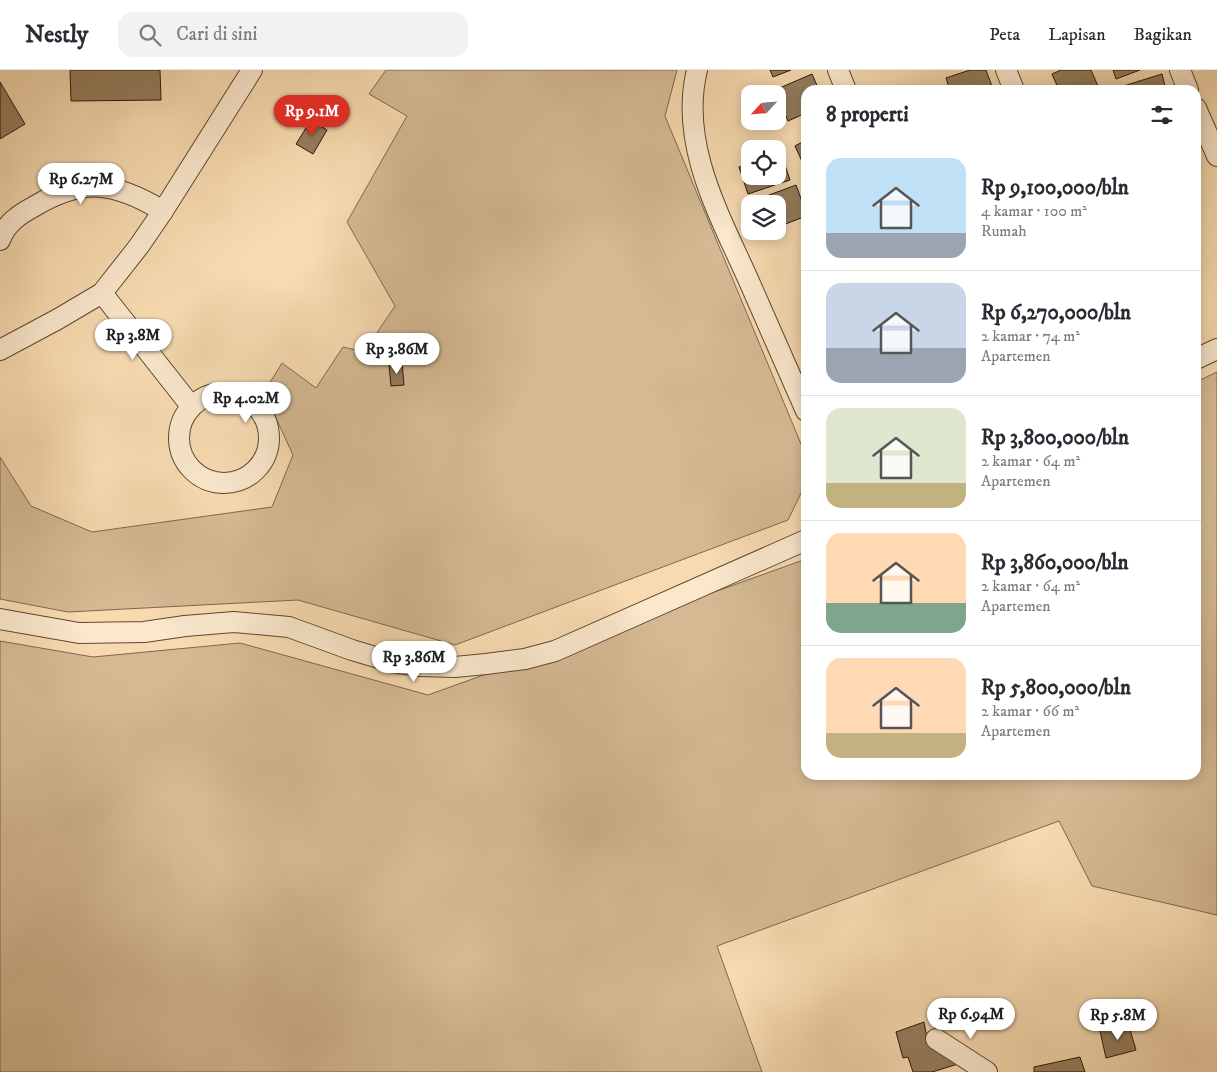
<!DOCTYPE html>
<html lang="id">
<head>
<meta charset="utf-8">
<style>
	:root { --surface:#fff; --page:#f2f2f3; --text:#2b2b33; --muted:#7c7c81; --line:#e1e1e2; --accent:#d93025 }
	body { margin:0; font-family:"IM FELL DW Pica",serif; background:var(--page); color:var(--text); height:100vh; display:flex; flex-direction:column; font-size:19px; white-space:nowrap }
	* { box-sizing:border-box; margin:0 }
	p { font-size:16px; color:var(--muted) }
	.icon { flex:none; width:28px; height:28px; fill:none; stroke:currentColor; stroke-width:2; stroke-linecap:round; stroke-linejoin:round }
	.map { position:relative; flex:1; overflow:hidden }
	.side { position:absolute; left:801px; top:15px; width:400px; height:695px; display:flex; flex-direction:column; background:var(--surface); border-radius:15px; box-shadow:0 2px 12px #0003 }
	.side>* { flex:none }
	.needle { width:32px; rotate:244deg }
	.tools { position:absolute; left:741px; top:15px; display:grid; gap:10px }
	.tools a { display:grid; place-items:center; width:45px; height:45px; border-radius:10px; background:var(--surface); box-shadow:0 2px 12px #0003; font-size:25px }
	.price { position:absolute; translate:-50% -42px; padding:0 11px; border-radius:18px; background:#fff; color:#222; font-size:16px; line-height:32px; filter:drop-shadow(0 1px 2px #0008) }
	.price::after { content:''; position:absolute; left:50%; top:30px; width:15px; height:11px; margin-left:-8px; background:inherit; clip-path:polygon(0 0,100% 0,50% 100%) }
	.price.on { background:var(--accent); color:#fff }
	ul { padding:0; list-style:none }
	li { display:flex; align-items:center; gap:15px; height:125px; padding:0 25px }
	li+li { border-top:1px solid var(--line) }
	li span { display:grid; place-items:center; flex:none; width:140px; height:100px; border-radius:15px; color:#555 }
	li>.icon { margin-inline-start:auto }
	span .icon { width:60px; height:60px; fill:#fffc; stroke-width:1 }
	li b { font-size:21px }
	h2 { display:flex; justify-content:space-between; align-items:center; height:60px; padding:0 25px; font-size:21px }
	header { display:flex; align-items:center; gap:30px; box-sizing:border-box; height:70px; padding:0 25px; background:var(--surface); border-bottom:1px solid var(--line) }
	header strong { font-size:24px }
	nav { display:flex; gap:28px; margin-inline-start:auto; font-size:18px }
	.search { width:350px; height:45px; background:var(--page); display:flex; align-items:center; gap:12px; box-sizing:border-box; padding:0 18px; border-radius:15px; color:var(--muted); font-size:19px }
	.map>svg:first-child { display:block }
</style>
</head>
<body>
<header>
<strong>Nestly</strong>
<div class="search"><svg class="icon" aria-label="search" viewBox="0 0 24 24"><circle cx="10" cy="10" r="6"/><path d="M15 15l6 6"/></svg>Cari di sini</div>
<nav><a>Peta</a><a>Lapisan</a><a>Bagikan</a></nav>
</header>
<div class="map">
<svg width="1217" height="1002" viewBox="0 0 1217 1002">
	<rect width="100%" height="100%" fill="#f7dab0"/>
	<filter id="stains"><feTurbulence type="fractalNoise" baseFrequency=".004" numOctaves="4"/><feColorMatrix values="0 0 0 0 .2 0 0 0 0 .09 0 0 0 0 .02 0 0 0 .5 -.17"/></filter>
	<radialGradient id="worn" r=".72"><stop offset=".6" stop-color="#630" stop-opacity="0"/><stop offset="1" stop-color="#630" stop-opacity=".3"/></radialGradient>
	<g fill="#d4b993" stroke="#7e684c">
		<polygon points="386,0 677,0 665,46 806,386 806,413 788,450 455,575 298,530 68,542 0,529 0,387 31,436 92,462 272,437 293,385 264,322 282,293 316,318 343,277 364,282 395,236 347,152 407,46 369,24"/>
		<polygon points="1217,302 1217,845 1092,816 1059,751 717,876 762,1002 0,1002 0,571 93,587 240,573 428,625 806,489 806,705 1196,705 1196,312"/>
	</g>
	<g fill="#947d5d" stroke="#291804">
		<polygon points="70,0 160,0 161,30 71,31"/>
		<polygon points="770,0 791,0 773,7"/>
		<polygon points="970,0 986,0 993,19 950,20 946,8"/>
		<polygon points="1061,0 1091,0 1098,16 1089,20 1059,20 1052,4"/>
		<polygon points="1113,0 1140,0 1116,9"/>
		<polygon points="812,4 819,20 806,20 806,43 788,51 775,20"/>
		<polygon points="1162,4 1166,20 1117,20 1117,18"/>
		<polygon points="0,12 25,54 0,69"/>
		<polygon points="311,50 327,60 313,84 296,74"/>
		<polygon points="806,70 806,100 795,76"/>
		<polygon points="781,83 790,110 748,124 739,97 750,93 750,106 778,106 778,84"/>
		<polygon points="796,115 806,142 806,146 778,157 778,134 755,134 753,131"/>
		<polygon points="402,293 404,315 391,316 389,295"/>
		<polygon points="924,952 928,973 958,994 932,1002 913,1002 908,987 903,988 896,962"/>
		<polygon points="1128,953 1136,980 1106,988 1100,961"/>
		<polygon points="1080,987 1085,1002 1034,1002 1034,997"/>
	</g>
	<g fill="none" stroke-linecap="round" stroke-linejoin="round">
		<defs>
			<g id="street">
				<path d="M697 0C679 74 719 144 748 209 767 253 787 297 806 341"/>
				<polyline points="838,0 846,20"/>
				<polyline points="1006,0 1014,20"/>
				<polyline points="1180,0 1188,20"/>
				<polyline points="1196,38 1217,86"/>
				<path d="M0 170C6 153 20 144 35 136 84 107 115 112 163 141"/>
				<polyline points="102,223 191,336"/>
				<polyline points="0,280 58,249 102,223 139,176 163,141 252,0"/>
				<polyline points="1196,289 1217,279"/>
				<circle cx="224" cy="368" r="45"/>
				<polyline points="0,549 79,563 144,562 185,556 234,552 289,557 352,580 392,592 420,596 455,597 486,594 525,589 555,581 806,470"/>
				<polyline points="936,969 987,1002"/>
			</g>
		</defs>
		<use href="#street" stroke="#5c482f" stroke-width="22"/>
		<use href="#street" stroke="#fae7cc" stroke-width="20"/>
	</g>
	<rect width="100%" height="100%" filter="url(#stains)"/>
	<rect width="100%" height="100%" fill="url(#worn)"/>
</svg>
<div class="tools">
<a><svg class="needle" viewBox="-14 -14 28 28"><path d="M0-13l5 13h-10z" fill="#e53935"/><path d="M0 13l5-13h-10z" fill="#7c7c81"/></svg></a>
<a><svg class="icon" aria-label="locate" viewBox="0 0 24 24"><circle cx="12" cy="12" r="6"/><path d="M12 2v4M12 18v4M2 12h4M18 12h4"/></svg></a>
<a><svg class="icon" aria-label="layers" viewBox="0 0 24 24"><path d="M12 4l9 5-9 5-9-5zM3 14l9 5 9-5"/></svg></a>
</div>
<b class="price on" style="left:312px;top:67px">Rp 9.1M</b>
<b class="price" style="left:81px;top:135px">Rp 6.27M</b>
<b class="price" style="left:133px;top:291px">Rp 3.8M</b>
<b class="price" style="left:397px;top:305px">Rp 3.86M</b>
<b class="price" style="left:246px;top:354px">Rp 4.02M</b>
<b class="price" style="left:414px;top:613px">Rp 3.86M</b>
<b class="price" style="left:971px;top:970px">Rp 6.94M</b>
<b class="price" style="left:1118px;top:971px">Rp 5.8M</b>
<section class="side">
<h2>8 properti<svg class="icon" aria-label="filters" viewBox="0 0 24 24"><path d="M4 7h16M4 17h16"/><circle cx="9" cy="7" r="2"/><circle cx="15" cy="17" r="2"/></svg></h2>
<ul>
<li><span style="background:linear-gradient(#bfe0f5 75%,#9aa5b1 0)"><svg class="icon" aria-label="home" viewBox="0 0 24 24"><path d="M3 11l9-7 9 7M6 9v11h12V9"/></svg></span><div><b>Rp 9,100,000/bln</b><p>4 kamar · 100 m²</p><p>Rumah</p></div></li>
<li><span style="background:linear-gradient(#c9d6e8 65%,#9aa5b1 0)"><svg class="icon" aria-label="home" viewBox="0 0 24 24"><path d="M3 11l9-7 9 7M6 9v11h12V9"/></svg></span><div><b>Rp 6,270,000/bln</b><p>2 kamar · 74 m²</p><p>Apartemen</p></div></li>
<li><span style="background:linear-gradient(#dfe7d0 75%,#c2b280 0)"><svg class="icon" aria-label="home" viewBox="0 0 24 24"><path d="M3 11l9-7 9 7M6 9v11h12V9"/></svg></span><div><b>Rp 3,800,000/bln</b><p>2 kamar · 64 m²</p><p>Apartemen</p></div></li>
<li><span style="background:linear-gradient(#ffd9b3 70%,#7fa58c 0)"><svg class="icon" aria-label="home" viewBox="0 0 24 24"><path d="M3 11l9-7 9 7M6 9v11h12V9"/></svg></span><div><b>Rp 3,860,000/bln</b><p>2 kamar · 64 m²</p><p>Apartemen</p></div></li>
<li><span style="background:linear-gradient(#ffd9b3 75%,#c2b280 0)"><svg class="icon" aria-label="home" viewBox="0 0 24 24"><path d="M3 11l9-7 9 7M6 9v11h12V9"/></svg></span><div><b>Rp 5,800,000/bln</b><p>2 kamar · 66 m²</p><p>Apartemen</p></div></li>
</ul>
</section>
</div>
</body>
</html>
